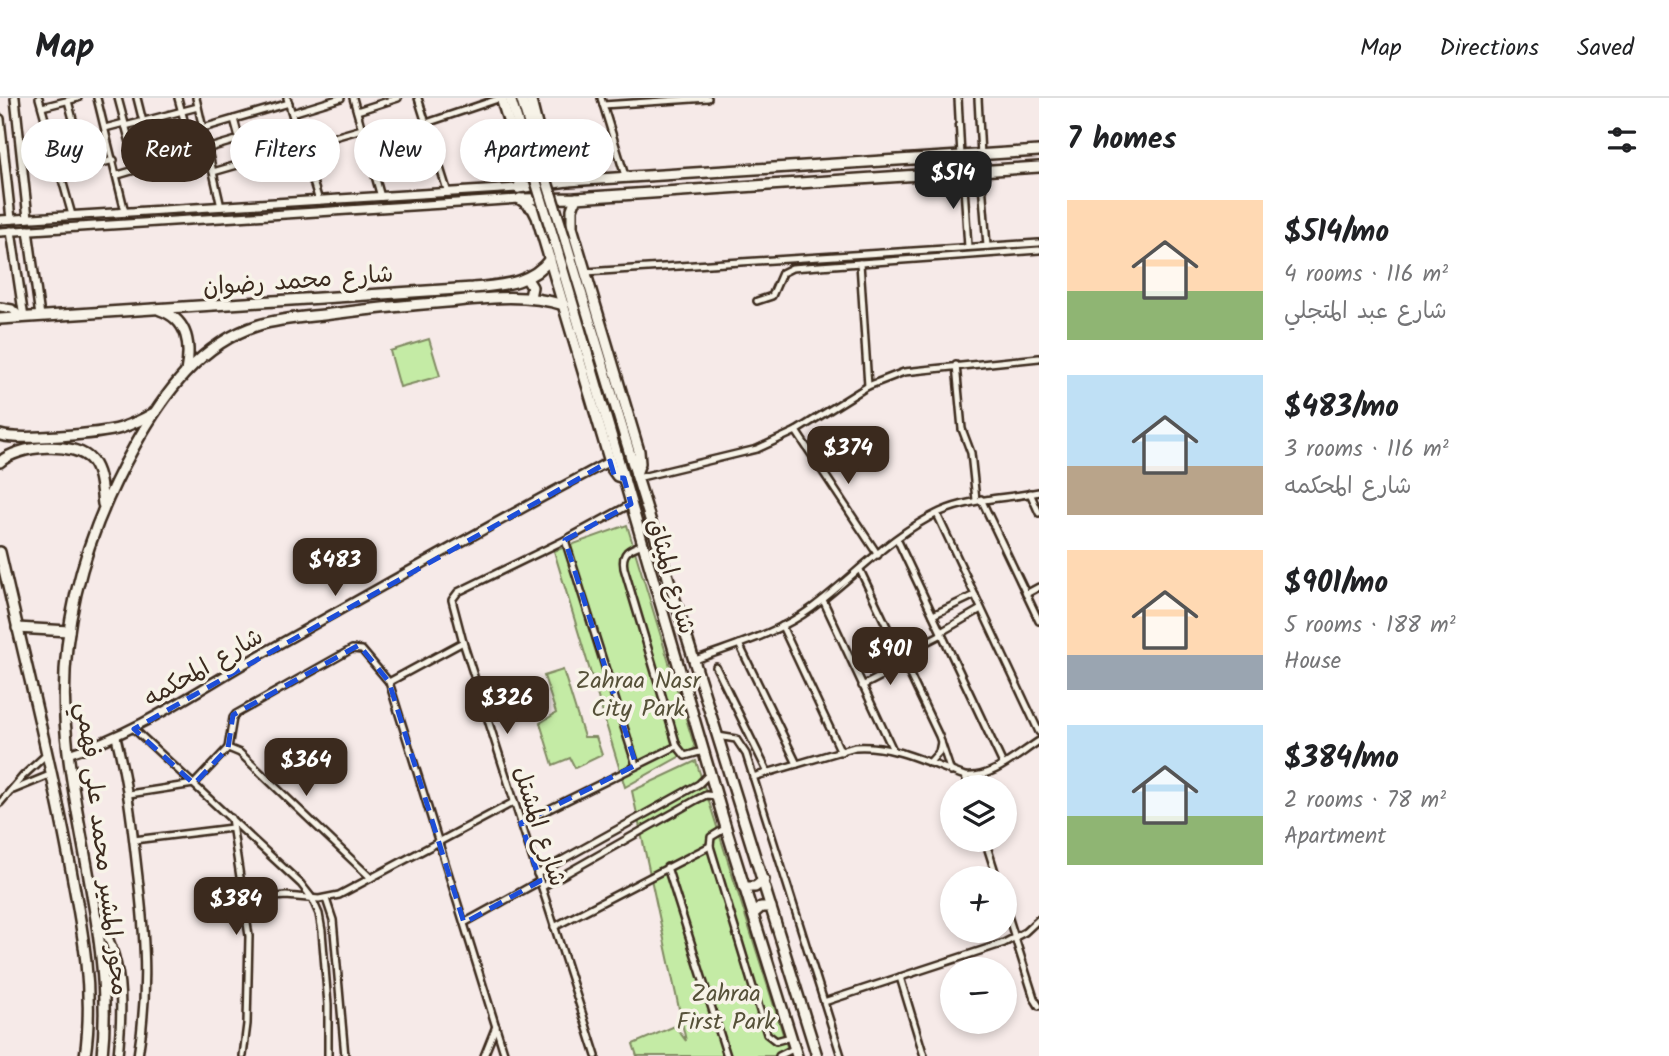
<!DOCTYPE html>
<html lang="en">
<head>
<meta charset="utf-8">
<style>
	:root { --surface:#fff; --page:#f2f2f2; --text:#202124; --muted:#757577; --line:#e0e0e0; --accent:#3b2a1e }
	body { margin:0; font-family:Kalam,"Playpen Sans Arabic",sans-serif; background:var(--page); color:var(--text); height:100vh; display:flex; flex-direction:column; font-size:26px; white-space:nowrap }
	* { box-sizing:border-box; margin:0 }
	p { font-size:23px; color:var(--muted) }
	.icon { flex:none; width:38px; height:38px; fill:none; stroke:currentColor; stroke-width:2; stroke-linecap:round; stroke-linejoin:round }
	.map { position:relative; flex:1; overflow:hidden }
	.details { display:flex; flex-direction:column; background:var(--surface); width:630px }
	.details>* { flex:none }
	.guide { position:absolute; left:21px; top:21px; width:665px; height:63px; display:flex; gap:14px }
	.controls { position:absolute; left:940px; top:677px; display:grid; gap:14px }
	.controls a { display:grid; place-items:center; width:77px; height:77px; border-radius:50%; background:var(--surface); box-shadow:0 4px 10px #0003; font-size:35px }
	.price { position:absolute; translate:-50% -60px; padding:0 16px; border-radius:14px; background:var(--accent); color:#fff; font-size:23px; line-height:46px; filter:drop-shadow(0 2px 4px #0008) }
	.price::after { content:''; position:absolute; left:50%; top:42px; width:21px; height:16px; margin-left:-10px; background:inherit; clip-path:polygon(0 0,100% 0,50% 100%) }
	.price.on { background:#222; color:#fff }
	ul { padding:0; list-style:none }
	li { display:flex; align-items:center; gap:21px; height:175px; padding:0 28px }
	li span { display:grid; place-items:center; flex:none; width:196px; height:140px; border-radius:0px; color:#555 }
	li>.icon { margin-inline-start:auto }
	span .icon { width:84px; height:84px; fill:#fffc; stroke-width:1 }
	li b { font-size:30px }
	h2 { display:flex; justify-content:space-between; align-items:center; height:84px; padding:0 28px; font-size:30px }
	.tag { padding:0 24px; border-radius:32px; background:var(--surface); box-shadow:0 4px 10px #0003; font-size:24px; line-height:63px }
	.tag.on { background:var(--accent); color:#fff }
	header { display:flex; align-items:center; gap:42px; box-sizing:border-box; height:98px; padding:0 35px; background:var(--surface); border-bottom:2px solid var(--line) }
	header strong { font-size:33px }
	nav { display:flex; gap:38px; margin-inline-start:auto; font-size:24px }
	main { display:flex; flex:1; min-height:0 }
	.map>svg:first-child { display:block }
</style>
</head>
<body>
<header>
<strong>Map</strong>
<nav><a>Map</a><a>Directions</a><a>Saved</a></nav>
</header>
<main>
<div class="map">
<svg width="1039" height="958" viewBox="0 0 1039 958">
	<rect width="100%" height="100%" fill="#f6eae8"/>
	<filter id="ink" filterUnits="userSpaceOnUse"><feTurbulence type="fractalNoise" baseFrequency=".0143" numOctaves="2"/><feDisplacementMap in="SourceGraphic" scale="14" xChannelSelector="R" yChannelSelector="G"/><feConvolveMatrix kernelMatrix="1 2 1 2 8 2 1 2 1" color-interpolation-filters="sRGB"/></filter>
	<g filter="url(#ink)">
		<g fill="#c4eba5" stroke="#808a62" stroke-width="2">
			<polygon points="429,241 440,278 400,289 390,253"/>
			<polygon points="627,427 695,650 625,689 554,453"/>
			<polygon points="563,572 584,639 596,639 602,657 575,670 570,660 553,667 540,625 556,615 544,578"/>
			<polygon points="696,663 790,958 637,958 633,946 675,928 686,943 632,693"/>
		</g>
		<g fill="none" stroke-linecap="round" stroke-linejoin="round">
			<defs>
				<g id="minor">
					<polyline points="39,0 72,117"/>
					<polyline points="97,0 125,114"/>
					<polyline points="118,0 137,71"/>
					<polyline points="137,0 154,67"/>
					<polyline points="178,0 193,55"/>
					<polyline points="196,0 221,109"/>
					<polyline points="287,0 319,103"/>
					<polyline points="353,0 381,99"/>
					<polyline points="418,0 448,95"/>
					<polyline points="601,0 626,81"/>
					<polyline points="958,0 961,58"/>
					<polyline points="978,0 981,58"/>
					<polyline points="68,3 86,69"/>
					<polyline points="603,7 708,0"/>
					<polyline points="42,9 78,0"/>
					<polyline points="357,13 398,0"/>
					<polyline points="292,15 341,0"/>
					<polyline points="234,21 246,65"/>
					<polyline points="125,28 198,9"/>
					<polyline points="105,30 124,25"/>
					<polyline points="203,30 289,5"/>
					<polyline points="367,45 501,0"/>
					<polyline points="20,47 50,38"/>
					<polyline points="981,73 987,148"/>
					<polyline points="213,74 362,31"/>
					<polyline points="963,74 968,149"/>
					<polyline points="62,75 114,62"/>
					<polyline points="118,77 240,41"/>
					<polyline points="860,165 868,288"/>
					<polyline points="586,174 1039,145"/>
					<polyline points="757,203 772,198 782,175 792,170 1039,152"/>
					<polyline points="956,267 962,331 971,355 976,402"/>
					<polyline points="796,333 878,457"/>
					<polyline points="637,380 757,351 796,333 868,288 904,274 1039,260"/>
					<polyline points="1030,395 1039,415"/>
					<polyline points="981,401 1039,523"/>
					<polyline points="937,416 1039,634"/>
					<polyline points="897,441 1003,666"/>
					<polyline points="565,442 636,667"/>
					<path d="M643 446C629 451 621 454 624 470L677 648 685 658 703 653"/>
					<polyline points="860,472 939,638 951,674"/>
					<polyline points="1026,496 1039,489"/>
					<polyline points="823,502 893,652"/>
					<polyline points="933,517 975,497"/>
					<polyline points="782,528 841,654"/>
					<polyline points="941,534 981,511"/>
					<polyline points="739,546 797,666"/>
					<polyline points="901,557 942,536"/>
					<path d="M695 562C735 547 777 536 812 510 854 479 892 436 940 414 972 400 1005 401 1039 394"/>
					<polyline points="716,569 768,675"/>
					<polyline points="389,584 463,544"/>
					<polyline points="862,588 905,566"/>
					<polyline points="134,631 301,786 312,800 319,816 322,833 328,907 328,958"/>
					<polyline points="718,638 736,641 746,656 841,958"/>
					<polyline points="228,650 240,655 371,780"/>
					<polyline points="929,665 939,654 941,644"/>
					<polyline points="965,678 969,690"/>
					<path d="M753 679 855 649C893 646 930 666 965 678 992 681 1017 657 1039 643"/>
					<polyline points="13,692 52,676"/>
					<polyline points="129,696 194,686 228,650 233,620 236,616 352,551 362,552 389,584 505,958"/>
					<polyline points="0,705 23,678 48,655"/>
					<polyline points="231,720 249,838 247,926 243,958"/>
					<polyline points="521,725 677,648"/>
					<polyline points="726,730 711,739 710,748 767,936 776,943 791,939"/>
					<polyline points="134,742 232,730"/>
					<polyline points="985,742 997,780"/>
					<polyline points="667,769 727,958"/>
					<polyline points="537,776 699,686 710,675"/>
					<polyline points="542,789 696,702 706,697 717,698"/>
					<polyline points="326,801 333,822 345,958"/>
					<polyline points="244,802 286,798 319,801 339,797 514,704"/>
					<polyline points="1004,805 1034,900 1039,908"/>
					<polyline points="464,825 540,783"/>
					<polyline points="554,829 710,748"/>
					<polyline points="900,879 924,958"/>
					<polyline points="824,904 1004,845 1025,834 1039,821"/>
					<polyline points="484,958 496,928"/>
					<polyline points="596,958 463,544 452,502 458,494 565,442 631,406"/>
					<polyline points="779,958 795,950"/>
				</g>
				<g id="tertiary">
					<polyline points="15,0 28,120"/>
					<polyline points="0,21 11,121"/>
					<polyline points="0,122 518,90"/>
					<polyline points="28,132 40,218"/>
					<polyline points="11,133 24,220"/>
					<polyline points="0,134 520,101"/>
					<polyline points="0,209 12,211 22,220"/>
					<path d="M116 639C127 683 132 726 137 771 145 836 149 893 138 958"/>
					<path d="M68 656C140 634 200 590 265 554 380 490 494 424 610 363"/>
					<path d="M96 817C125 861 123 908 118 958"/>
				</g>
				<g id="primary">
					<polyline points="501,0 523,70 523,80 518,90"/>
					<polyline points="510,0 529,61"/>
					<polyline points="521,0 539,58"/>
					<path d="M530 0C537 23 544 73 568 83"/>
					<polyline points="518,90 568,83 1039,53"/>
					<polyline points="576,100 572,111 572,129 639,353 640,365 636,376"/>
					<polyline points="520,101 576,100 1039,69"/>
					<polyline points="520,101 533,111 537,119 612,371 617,378 624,380"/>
					<polyline points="565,141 636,376 817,958"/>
					<polyline points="555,145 726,730 797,958"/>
					<polyline points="527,181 532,189 530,199"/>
					<path d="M160 212C189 222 191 248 186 274"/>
					<path d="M0 221 473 190C503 187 531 186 550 161"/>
					<path d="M0 337C20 343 100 336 121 330 132 326 142 322 152 316"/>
					<path d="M0 364C18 347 76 342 92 363 101 375 101 392 103 406"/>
					<path d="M0 454C23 555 49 655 68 756 81 824 95 889 85 958"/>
					<polyline points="17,530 69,533"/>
					<polyline points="744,789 755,789 764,782"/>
					<polyline points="753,816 761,809 771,809"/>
					<path d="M102 958C113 855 80 755 68 654 54 544 81 444 134 349 163 297 200 245 259 227 282 220 307 219 331 216 370 211 408 207 447 204 487 200 525 195 564 207"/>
				</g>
			</defs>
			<use href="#minor" stroke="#3b2a1e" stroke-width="10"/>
			<use href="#tertiary" stroke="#3b2a1e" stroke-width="12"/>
			<use href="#primary" stroke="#3b2a1e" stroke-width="14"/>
			<use href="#minor" stroke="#f7f3e8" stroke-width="5"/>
			<use href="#tertiary" stroke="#f7f3e8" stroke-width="7"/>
			<use href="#primary" stroke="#f7f3e8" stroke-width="9"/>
			<defs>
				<g id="primary-bridge">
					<polyline points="539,58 565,141"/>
					<polyline points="529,61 555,145"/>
				</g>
			</defs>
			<use href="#primary-bridge" stroke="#3b2a1e" stroke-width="14" stroke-linecap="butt"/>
			<use href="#primary-bridge" stroke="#f7f3e8" stroke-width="9"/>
		</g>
	</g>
	<path fill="none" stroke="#1d4ed8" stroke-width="5" stroke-dasharray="14 9" stroke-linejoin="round" d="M610 363 615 380H624L631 406 565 442 636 667 521 725 540 783 464 825 389 584 359 547 233 617 228 650 194 686 134 631Z"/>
	<g text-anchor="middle" stroke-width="7" stroke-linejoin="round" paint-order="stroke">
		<g font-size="24" fill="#3b2a1e" stroke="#f7f3e8">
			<text transform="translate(298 182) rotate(-4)" y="8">شارع محمد رضوان</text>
			<text transform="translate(672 478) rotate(74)" y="8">شارع الميثاق</text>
			<text transform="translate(203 569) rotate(-30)" y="8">شارع المحكمه</text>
			<text transform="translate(540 728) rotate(72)" y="8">شارع المشتل</text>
			<text transform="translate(103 751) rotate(83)" y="8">محور المشير محمد على فهمي</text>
		</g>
		<g font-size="24" fill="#565139" stroke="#f7f3e8">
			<text x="638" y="590">Zahraa Nasr<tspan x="638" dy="28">City Park</tspan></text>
			<text x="726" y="903">Zahraa<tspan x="726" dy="28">First Park</tspan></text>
		</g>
	</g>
</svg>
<div class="controls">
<a><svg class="icon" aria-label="layers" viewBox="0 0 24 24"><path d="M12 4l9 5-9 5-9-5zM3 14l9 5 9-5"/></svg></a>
<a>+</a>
<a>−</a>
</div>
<b class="price on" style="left:953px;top:113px">$514</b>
<b class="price" style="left:848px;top:388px">$374</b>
<b class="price" style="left:335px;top:500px">$483</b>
<b class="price" style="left:890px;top:589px">$901</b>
<b class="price" style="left:507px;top:638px">$326</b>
<b class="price" style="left:306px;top:700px">$364</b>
<b class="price" style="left:236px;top:839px">$384</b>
<div class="guide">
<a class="tag">Buy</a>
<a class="tag on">Rent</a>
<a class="tag">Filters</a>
<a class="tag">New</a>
<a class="tag">Apartment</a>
</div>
</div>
<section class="details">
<h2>7 homes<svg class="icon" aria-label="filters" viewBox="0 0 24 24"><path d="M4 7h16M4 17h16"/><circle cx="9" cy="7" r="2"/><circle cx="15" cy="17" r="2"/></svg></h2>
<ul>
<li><span style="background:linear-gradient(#ffd9b3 65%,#8fb573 0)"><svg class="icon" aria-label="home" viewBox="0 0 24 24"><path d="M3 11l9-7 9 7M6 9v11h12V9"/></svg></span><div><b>$514/mo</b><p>4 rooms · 116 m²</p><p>شارع عبد المتجلي</p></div></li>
<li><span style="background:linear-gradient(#bfe0f5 65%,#b9a48a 0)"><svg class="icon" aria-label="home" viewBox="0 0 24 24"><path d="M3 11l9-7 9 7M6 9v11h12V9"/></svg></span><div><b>$483/mo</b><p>3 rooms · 116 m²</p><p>شارع المحكمه</p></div></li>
<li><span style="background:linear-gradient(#ffd9b3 75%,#9aa5b1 0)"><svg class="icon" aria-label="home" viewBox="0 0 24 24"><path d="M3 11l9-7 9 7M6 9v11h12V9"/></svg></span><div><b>$901/mo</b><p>5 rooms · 188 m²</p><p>House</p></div></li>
<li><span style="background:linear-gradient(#bfe0f5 65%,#8fb573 0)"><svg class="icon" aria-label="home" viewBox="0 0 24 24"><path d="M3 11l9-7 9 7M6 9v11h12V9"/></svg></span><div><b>$384/mo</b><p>2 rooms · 78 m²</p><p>Apartment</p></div></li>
</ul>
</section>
</main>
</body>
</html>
